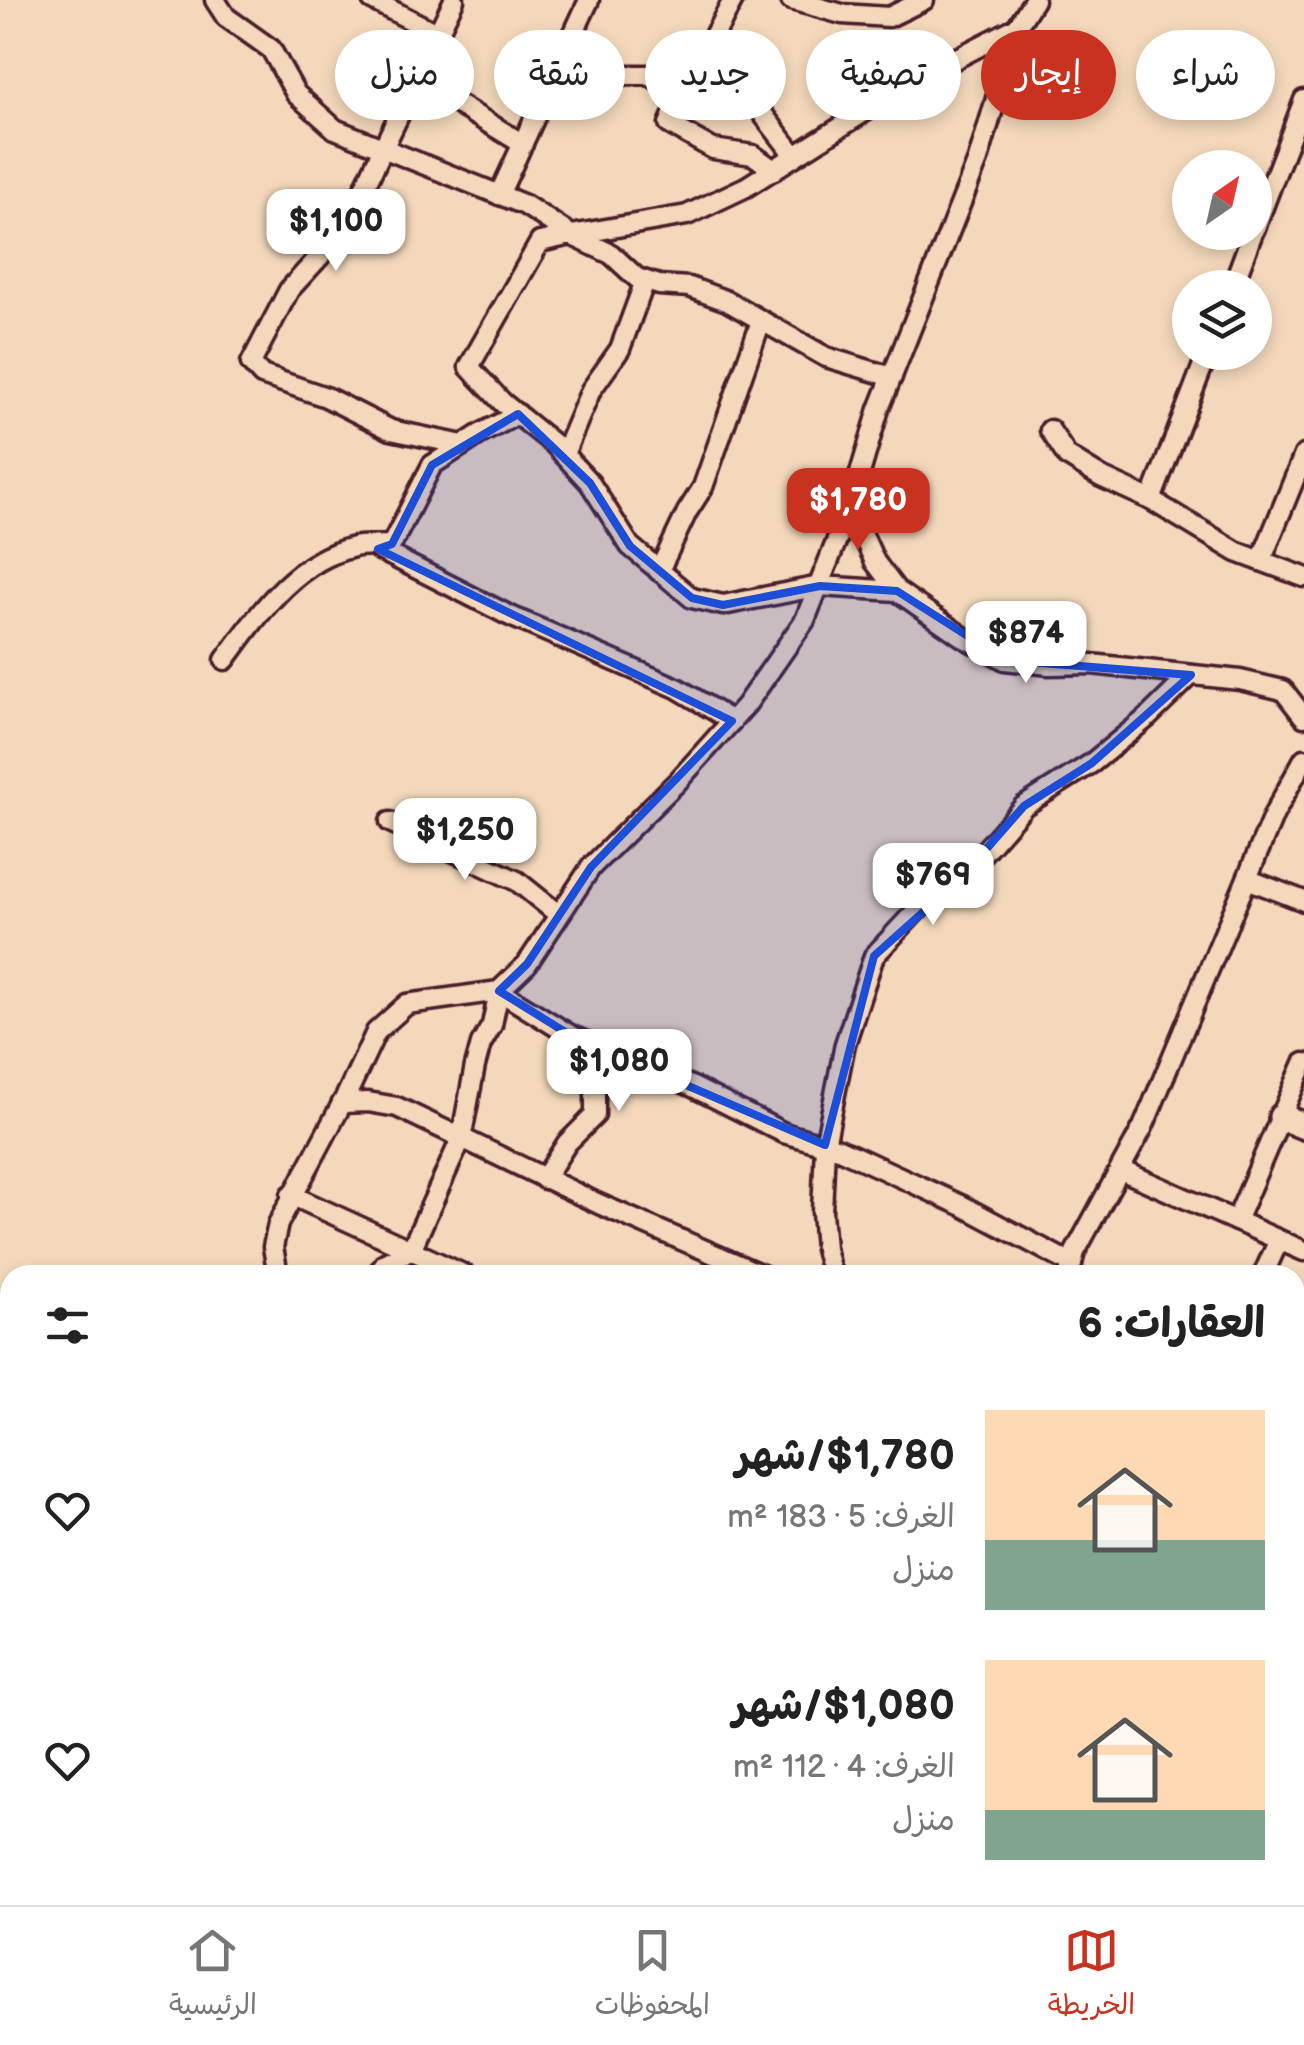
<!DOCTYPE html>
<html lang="ar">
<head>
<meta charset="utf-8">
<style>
	:root { --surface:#fff; --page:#f6f6f6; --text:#222; --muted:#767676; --line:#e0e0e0; --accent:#c8321e }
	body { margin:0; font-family:"Balsamiq Sans","Playpen Sans Arabic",sans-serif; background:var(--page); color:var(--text); direction:rtl; height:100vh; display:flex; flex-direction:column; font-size:38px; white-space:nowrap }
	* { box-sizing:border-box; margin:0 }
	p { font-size:32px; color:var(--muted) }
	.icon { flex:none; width:55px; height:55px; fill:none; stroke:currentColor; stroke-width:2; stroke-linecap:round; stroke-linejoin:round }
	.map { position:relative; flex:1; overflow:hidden; direction:ltr }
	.panel { position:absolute; left:0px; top:1265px; width:1305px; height:640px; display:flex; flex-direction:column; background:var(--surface); border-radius:30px 30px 0 0; box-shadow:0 5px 15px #0003; direction:rtl }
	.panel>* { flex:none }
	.top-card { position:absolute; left:30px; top:30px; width:1245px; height:90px; direction:rtl; display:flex; gap:20px }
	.needle { width:65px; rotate:34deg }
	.controls { position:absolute; left:1172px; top:150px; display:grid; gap:20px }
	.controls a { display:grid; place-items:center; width:100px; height:100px; border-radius:50%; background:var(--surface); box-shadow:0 5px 15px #0003; font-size:50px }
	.price { position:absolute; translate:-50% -85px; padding:0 22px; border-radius:20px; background:#fff; color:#222; font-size:32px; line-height:65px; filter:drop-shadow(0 2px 5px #0008) }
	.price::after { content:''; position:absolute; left:50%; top:60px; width:30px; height:22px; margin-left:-15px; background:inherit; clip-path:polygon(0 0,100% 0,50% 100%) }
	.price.active { background:var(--accent); color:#fff }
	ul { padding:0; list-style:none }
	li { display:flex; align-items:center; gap:30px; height:250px; padding:0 40px }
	li span { display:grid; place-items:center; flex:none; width:280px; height:200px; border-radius:0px; color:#555 }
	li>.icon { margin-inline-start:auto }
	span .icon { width:120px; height:120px; fill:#fffc; stroke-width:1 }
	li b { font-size:42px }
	h2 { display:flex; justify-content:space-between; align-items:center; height:120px; padding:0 40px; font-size:42px }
	.tag { padding:0 35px; border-radius:45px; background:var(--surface); box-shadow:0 5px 15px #0003; font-size:35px; line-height:90px }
	.tag.active { background:var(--accent); color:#fff }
	.tab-bar { display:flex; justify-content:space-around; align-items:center; height:140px; border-top:2px solid var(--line); background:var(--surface); font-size:28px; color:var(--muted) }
	.tab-bar a { display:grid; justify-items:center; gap:5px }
	.tab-bar .active { color:var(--accent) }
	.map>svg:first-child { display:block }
</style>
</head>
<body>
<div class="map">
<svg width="1304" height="1905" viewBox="0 0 1304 1905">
	<rect width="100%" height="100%" fill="#f4d8bb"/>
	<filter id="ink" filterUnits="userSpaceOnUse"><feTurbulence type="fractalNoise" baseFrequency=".01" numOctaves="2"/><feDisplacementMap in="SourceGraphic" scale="20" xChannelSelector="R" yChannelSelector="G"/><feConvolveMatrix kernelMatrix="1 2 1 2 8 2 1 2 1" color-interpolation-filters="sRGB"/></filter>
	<g filter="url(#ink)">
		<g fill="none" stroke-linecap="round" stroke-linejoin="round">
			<g stroke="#b69386" stroke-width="18">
				<polyline points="0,1518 10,1599"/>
				<polyline points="47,1895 48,1905"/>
			</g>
			<defs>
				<g id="street">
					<polyline points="215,0 226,17 271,49 296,94 335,129 525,205 571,235 687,215 746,187 918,78 1017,27"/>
					<polyline points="372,0 438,34"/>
					<polyline points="454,0 344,230 289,290 251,363 262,375 326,397 391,430 463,445"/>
					<path d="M733 0C712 41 687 81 669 124L713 149 753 155 774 170"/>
					<polyline points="791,0 842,14 889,17 924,0"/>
					<polyline points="708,49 742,87 795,156"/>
					<polyline points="560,64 603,75 647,75 683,89"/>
					<polyline points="416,79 523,144"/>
					<polyline points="499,195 589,0"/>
					<polyline points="1255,228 1304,100"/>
					<polyline points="1232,288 1253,232"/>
					<polyline points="892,377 826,357 727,301 689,287 659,285 637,278 611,254 571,235 540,242 469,367 503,403 555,445 590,483 630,546 692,598 723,605 820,586 897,591"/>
					<polyline points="1050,430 1067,456 1101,477 1151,500 1237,552 1304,577"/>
					<polyline points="564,454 591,390 620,349 645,281"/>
					<polyline points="1151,500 1208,352"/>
					<polyline points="850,507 875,562 897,591 963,637 1005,660 1049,665 1091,664 1240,680 1283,690 1304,717"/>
					<polyline points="378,549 508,615 677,688 732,721"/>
					<polyline points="1261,561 1304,455"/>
					<polyline points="659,571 687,512 703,487 761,321"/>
					<path d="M225 660C259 614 294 561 354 547 367 543 378 548 392 544L432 465 480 434 518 414"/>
					<polyline points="390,822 517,881 558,914"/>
					<polyline points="1247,879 1304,901"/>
					<polyline points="499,991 570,1035 693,1087 784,1133 839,1149 963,1206 1072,1264"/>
					<polyline points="342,1103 368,1102 397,1107 599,1204 762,1275"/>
					<polyline points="1121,1170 1304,1251"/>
					<polyline points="544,1179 567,1143 595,1115 595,1083 570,1035"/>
					<polyline points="291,1195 465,1275"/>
					<polyline points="1236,1221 1304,1063"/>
					<polyline points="278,1275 273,1247 278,1224 346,1096 376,1032 407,1004 499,991 527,964 591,867 677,782 746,705 805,620 850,507 879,409 978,160 1017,27 1034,0"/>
					<polyline points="377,1275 385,1263 411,1250 461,1139 475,1066 481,1044 492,1025 499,991"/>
					<polyline points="832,1275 825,1249 822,1212 825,1145 845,1044 874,956 917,910 960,879 1024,806 1092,763 1148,717 1191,675"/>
					<polyline points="1069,1275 1075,1252 1143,1127 1274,814 1304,759"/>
					<polyline points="1263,1275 1279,1240"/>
					<polyline points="1295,1383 1304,1387"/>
					<polyline points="1295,1524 1304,1528"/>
					<polyline points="1295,1669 1304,1648"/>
					<polyline points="1295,1705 1304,1708"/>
					<polyline points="1295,1849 1304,1855"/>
					<polyline points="786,1895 801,1905"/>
					<polyline points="920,1895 924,1905"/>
					<polyline points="1234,1895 1258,1905"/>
					<polyline points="1106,1905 1111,1895"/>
				</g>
				<polyline id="secondary" points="1282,1117 1304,1126"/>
			</defs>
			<use href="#street" stroke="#4a1f2b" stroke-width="25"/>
			<use href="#secondary" stroke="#4a1f2b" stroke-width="32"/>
			<use href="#street" stroke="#f4d8bb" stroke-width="18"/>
			<use href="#secondary" stroke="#f4d8bb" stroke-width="25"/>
		</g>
	</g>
	<path fill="#1d4ed8" fill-opacity="0.2" stroke="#1d4ed8" stroke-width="8" stroke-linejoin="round" d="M518 414 590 483 630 546 692 598 723 605 820 586 897 591 1005 660 1191 675 1092 763 1024 806 960 879 874 956 825 1145 570 1035 499 991 527 964 591 867 732 721 378 549 392 544 432 465Z"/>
</svg>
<div class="controls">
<a><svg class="needle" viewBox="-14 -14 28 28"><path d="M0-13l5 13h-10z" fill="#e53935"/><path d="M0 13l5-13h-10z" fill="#767676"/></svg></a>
<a><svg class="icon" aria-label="layers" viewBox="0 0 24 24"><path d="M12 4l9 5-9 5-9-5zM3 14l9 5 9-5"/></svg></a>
</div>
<b class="price" style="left:336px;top:274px">$1,100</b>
<b class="price active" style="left:858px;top:553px">$1,780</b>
<b class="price" style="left:1026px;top:686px">$874</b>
<b class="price" style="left:465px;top:883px">$1,250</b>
<b class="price" style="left:933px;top:928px">$769</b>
<b class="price" style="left:619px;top:1114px">$1,080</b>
<div class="top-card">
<a class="tag">شراء</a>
<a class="tag active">إيجار</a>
<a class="tag">تصفية</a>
<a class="tag">جديد</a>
<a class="tag">شقة</a>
<a class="tag">منزل</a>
</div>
<section class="panel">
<h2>العقارات: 6<svg class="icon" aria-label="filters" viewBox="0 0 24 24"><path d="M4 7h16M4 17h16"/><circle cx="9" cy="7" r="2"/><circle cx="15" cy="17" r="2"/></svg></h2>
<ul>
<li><span style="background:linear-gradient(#ffd9b3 65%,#7fa58c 0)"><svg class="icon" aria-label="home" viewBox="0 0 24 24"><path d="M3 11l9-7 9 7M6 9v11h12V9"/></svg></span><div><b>$1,780/شهر</b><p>الغرف: 5 · 183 m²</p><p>منزل</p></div><svg class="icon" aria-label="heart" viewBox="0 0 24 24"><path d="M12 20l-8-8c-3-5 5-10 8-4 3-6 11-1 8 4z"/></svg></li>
<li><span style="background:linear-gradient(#ffd9b3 75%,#7fa58c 0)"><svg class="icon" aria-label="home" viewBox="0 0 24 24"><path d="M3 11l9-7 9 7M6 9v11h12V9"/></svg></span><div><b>$1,080/شهر</b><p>الغرف: 4 · 112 m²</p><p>منزل</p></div><svg class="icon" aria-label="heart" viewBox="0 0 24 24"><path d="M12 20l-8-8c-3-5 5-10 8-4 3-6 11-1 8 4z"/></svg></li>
</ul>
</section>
</div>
<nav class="tab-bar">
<a class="active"><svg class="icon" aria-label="map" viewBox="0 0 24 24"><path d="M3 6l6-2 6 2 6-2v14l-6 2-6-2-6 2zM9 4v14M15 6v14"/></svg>الخريطة</a>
<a><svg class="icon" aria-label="saved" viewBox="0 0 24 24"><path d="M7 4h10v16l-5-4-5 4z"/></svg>المحفوظات</a>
<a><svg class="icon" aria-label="home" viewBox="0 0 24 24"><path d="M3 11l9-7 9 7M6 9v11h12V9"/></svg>الرئيسية</a>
</nav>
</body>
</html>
